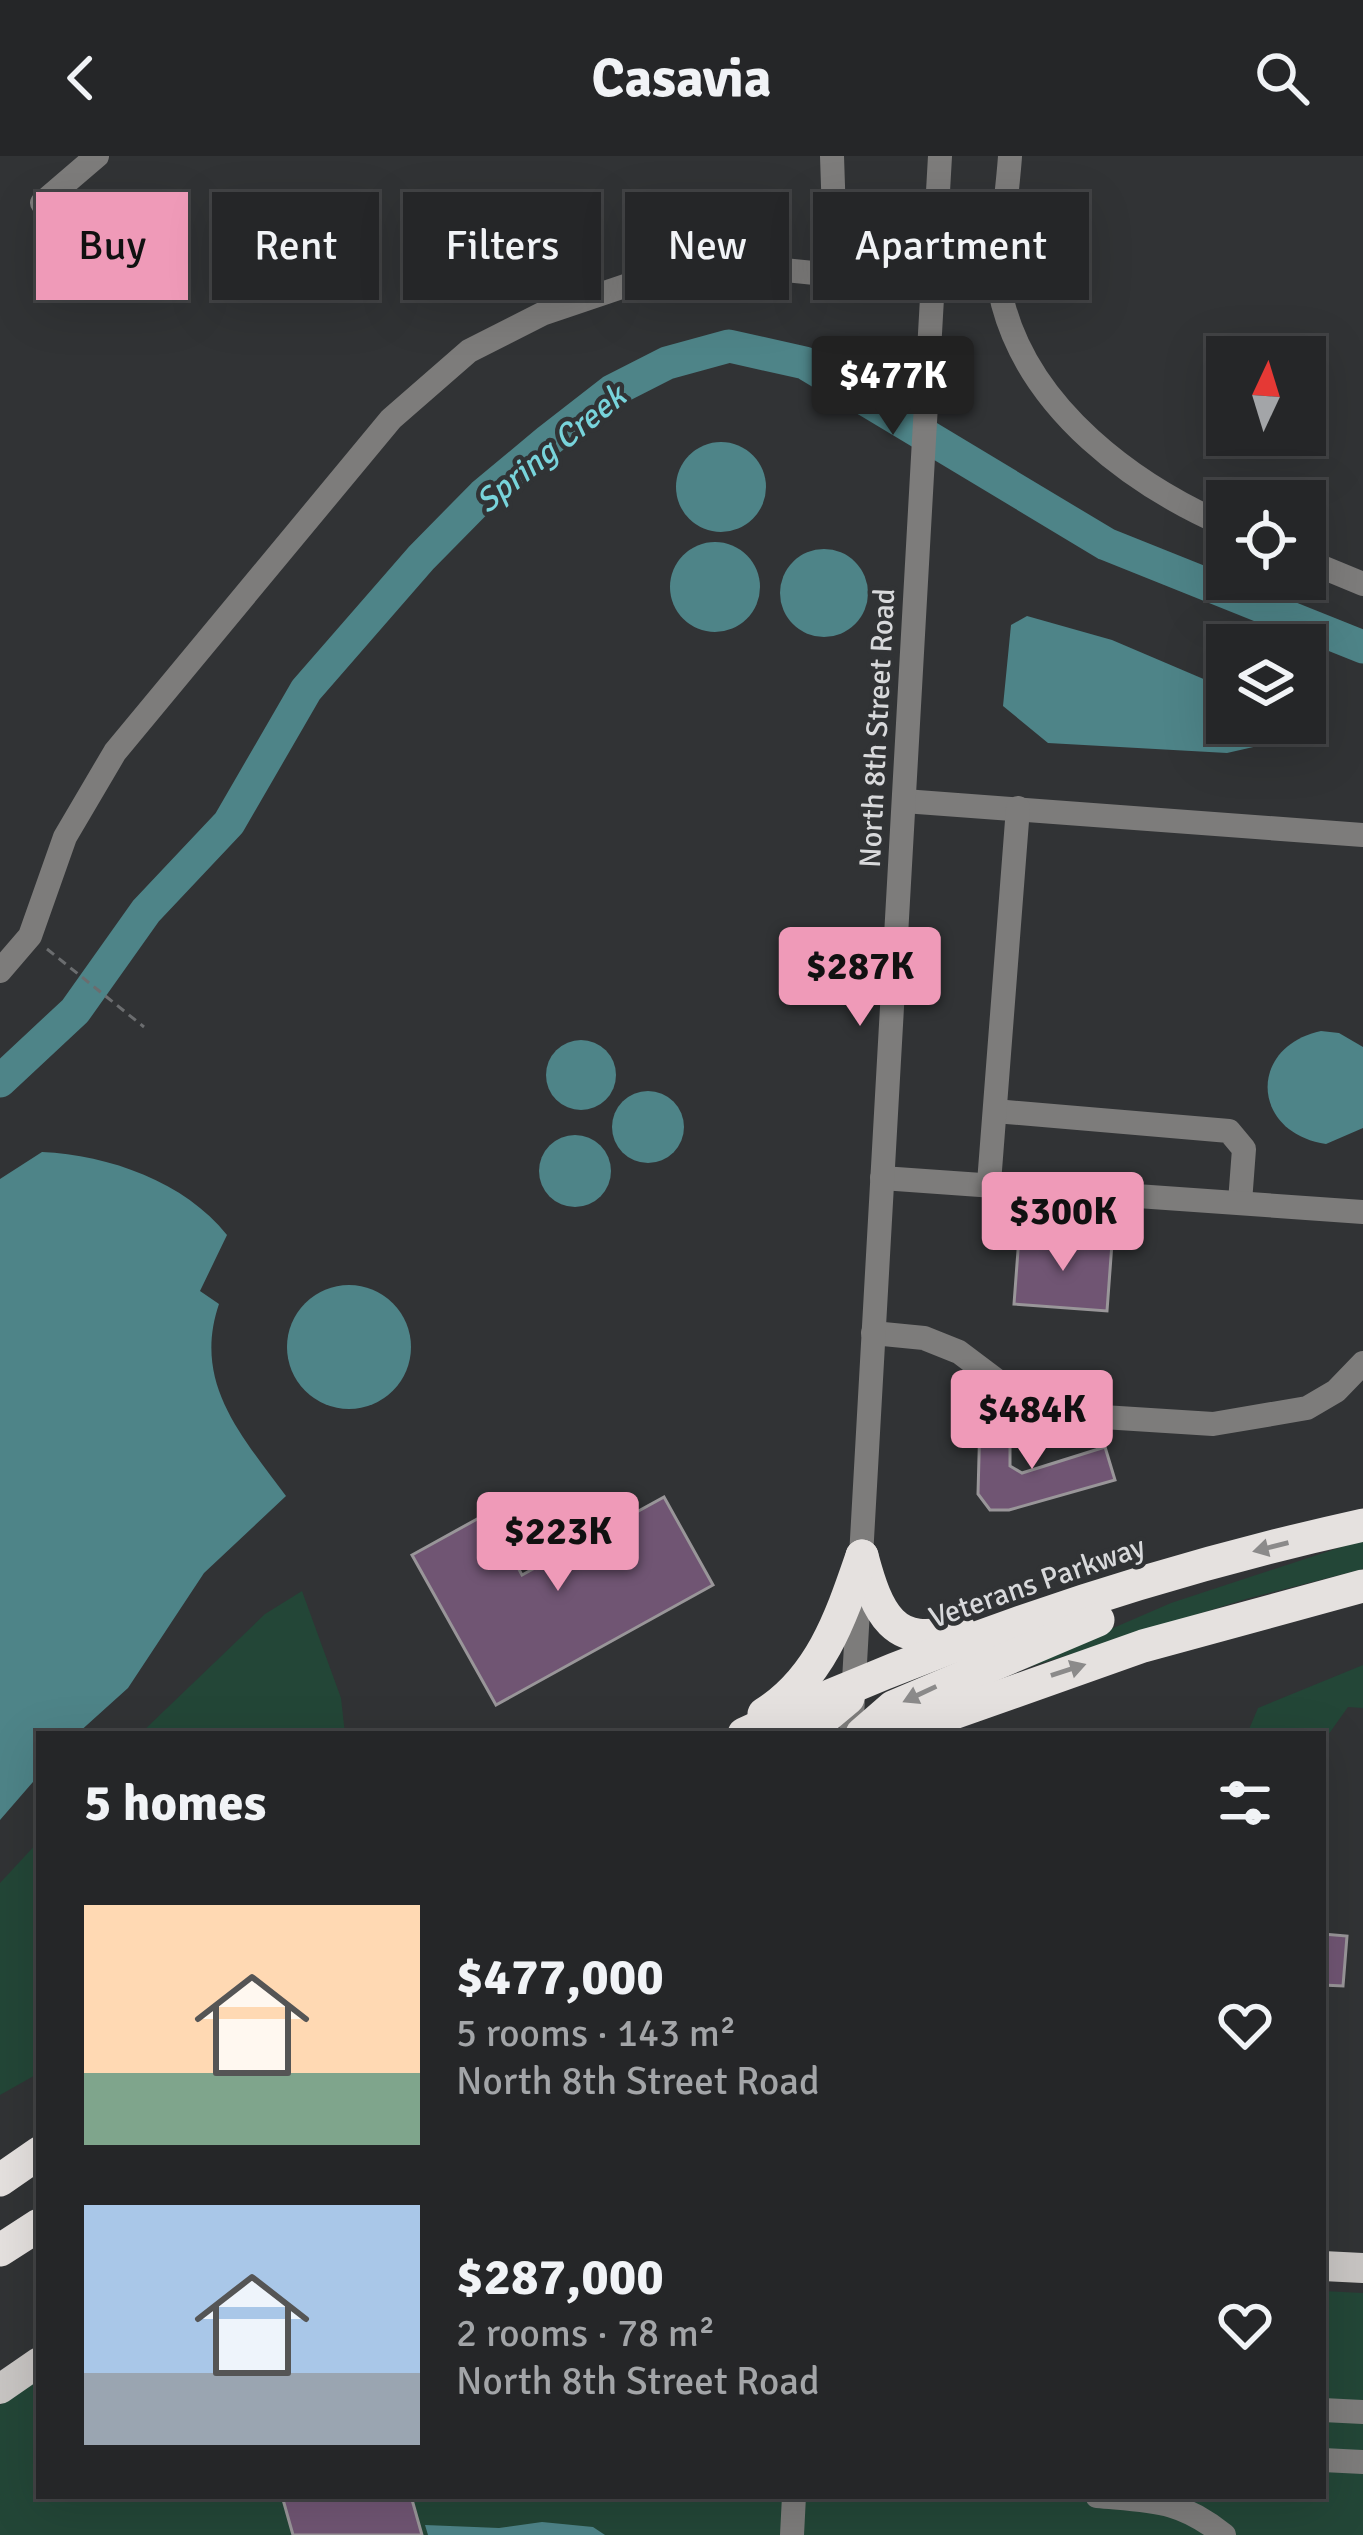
<!DOCTYPE html>
<html lang="en">
<head>
<meta charset="utf-8">
<style>
	:root { --surface:#252628; --page:#2d2e30; --text:#f1f3f6; --muted:#a3a5a8; --line:#424345; --accent:#ef9ab8 }
	body { margin:0; font-family:Signika,sans-serif; background:var(--page); color:var(--text); height:100vh; display:flex; flex-direction:column; font-size:45px; white-space:nowrap }
	* { box-sizing:border-box; margin:0 }
	p { font-size:39px; color:var(--muted) }
	.icon { flex:none; width:66px; height:66px; fill:none; stroke:currentColor; stroke-width:2; stroke-linecap:round; stroke-linejoin:round }
	.map { position:relative; flex:1; overflow:hidden }
	.details { position:absolute; left:36px; top:1575px; width:1290px; height:768px; display:flex; flex-direction:column; background:var(--surface); border-radius:0px; box-shadow:0 12px 48px #0002,0 0 0 3px var(--line) }
	.details>* { flex:none }
	.top-card { position:absolute; left:36px; top:36px; width:1293px; height:108px; display:flex; gap:24px }
	.needle { width:78px; rotate:4deg }
	.tools { position:absolute; left:1206px; top:180px; display:grid; gap:24px }
	.tools a { display:grid; place-items:center; width:120px; height:120px; border-radius:0px; background:var(--surface); box-shadow:0 12px 48px #0002,0 0 0 3px var(--line); font-size:60px }
	.price { position:absolute; translate:-50% -102px; padding:0 27px; border-radius:12px; background:var(--accent); color:#111; font-size:39px; line-height:78px; filter:drop-shadow(0 3px 6px #0008) }
	.price::after { content:''; position:absolute; left:50%; top:72px; width:36px; height:27px; margin-left:-18px; background:inherit; clip-path:polygon(0 0,100% 0,50% 100%) }
	.price.active { background:#222; color:#fff }
	ul { padding:0; list-style:none }
	li { display:flex; align-items:center; gap:36px; height:300px; padding:0 48px }
	li span { display:grid; place-items:center; flex:none; width:336px; height:240px; border-radius:0px; color:#555 }
	li>.icon { margin-inline-start:auto }
	span .icon { width:144px; height:144px; fill:#fffc; stroke-width:1 }
	li b { font-size:51px }
	h2 { display:flex; justify-content:space-between; align-items:center; height:144px; padding:0 48px; font-size:51px }
	.tag { padding:0 42px; border-radius:0px; background:var(--surface); box-shadow:0 12px 48px #0002,0 0 0 3px var(--line); font-size:42px; line-height:108px }
	.tag.active { background:var(--accent); color:#111 }
	header { display:flex; justify-content:space-between; align-items:center; height:156px; padding:0 48px; background:var(--surface); font-size:54px; font-weight:700 }
	.map>svg:first-child { display:block }
</style>
</head>
<body>
<header><svg class="icon" aria-label="back" viewBox="0 0 24 24"><path d="M15 5l-7 7 7 7"/></svg>Casavia<svg class="icon" aria-label="search" viewBox="0 0 24 24"><circle cx="10" cy="10" r="6"/><path d="M15 15l6 6"/></svg></header>
<div class="map">
<svg width="1363" height="2379" viewBox="0 0 1363 2379">
	<rect width="100%" height="100%" fill="#313335"/>
	<g fill="#234637">
		<polygon points="1363,1384 1363,1413 1246,1443 1007,1518 1171,1447"/>
		<polygon points="302,1435 341,1542 345,1578 140,1578 265,1458"/>
		<polygon points="1363,1509 1363,1552 1348,1551 1323,1586 1323,1578 1247,1578 1258,1552"/>
		<polygon points="39,1685 39,1917 0,1939 0,1727"/>
		<polygon points="1323,2135 1363,2137 1363,2379 0,2379 0,2249 39,2223 39,2340 1323,2340"/>
	</g>
	<g fill="#4e8488">
		<circle cx="721" cy="331" r="45"/>
		<circle cx="715" cy="431" r="45"/>
		<circle cx="824" cy="437" r="44"/>
		<polygon points="1027,460 1112,484 1227,533 1227,567 1284,567 1289,583 1227,597 1048,587 1003,550 1011,469"/>
		<path d="M1321 875 1339 877 1363 891V972L1326 988C1251 977 1247 891 1321 875Z"/>
		<circle cx="581" cy="919" r="35"/>
		<circle cx="648" cy="971" r="36"/>
		<circle cx="575" cy="1015" r="36"/>
		<path d="M42 996C109 999 185 1026 227 1079L200 1135 219 1148C192 1227 242 1280 286 1340L204 1417 128 1532 77 1578H39V1619L0 1664V1023Z"/>
		<circle cx="349" cy="1191" r="62"/>
		<polygon points="542,2366 593,2371 605,2379 428,2379 425,2369 499,2372"/>
	</g>
	<g fill="none" stroke-linecap="round" stroke-linejoin="round">
		<polyline stroke="#4e8488" stroke-width="33" points="0,925 75,855 146,755 229,667 306,534 421,402 483,339 549,284 612,235 667,207 729,190 805,207 1106,388 1363,491"/>
	</g>
	<g fill="#705573" stroke="#999699" stroke-width="3">
		<polygon points="1019,1081 1112,1087 1107,1155 1014,1148"/>
		<polygon points="980,1264 1010,1265 1010,1310 1022,1317 1105,1291 1115,1324 1009,1354 990,1354 978,1338"/>
		<polygon points="664,1341 713,1429 496,1549 412,1399 488,1357 522,1419"/>
		<polygon points="1323,1778 1347,1780 1343,1830 1323,1829"/>
		<polygon points="282,2340 411,2340 422,2379 293,2379"/>
	</g>
	<g fill="none" stroke-linecap="round" stroke-linejoin="round">
		<polyline stroke="#6b6d6f" stroke-width="3" stroke-dasharray="9 6" stroke-linecap="butt" points="47,793 144,871"/>
		<g stroke="#7d7c7b" stroke-width="24">
			<polyline points="832,0 836,120"/>
			<path d="M1010 0C1008 35 995 118 1003 148 1031 254 1133 329 1227 370"/>
			<polyline points="42,47 97,0"/>
			<polyline points="1305,404 1363,428"/>
			<polyline points="904,645 1363,679"/>
			<polyline points="0,815 30,780 65,681 115,596 391,263 469,195 542,158 684,110 745,110 1003,136"/>
			<polyline points="995,955 1229,975 1244,993 1240,1046"/>
			<polyline points="882,1022 1363,1056"/>
			<polyline points="989,1027 1018,652"/>
			<polyline points="873,1177 924,1182 959,1196 1040,1257 1213,1268 1307,1252 1336,1235 1363,1207"/>
			<polyline points="851,1578 940,0"/>
			<polyline points="1323,2254 1363,2256"/>
			<polyline points="1323,2304 1363,2306"/>
			<path d="M1097 2340C1152 2345 1180 2343 1224 2379"/>
			<polyline points="792,2379 794,2340"/>
		</g>
		<g stroke="#c8c5c3" stroke-width="30">
			<polyline points="1323,2110 1363,2112"/>
			<polyline points="0,2233 39,2206"/>
		</g>
		<g stroke="#e5e1df" stroke-width="33">
			<path d="M862 1400C877 1456 893 1496 959 1473"/>
			<path d="M764 1558C821 1522 841 1461 862 1400"/>
			<path d="M744 1578C941 1487 1151 1416 1363 1369"/>
			<polyline points="805,1578 848,1542"/>
			<polyline points="862,1578 893,1551 1098,1464"/>
			<polyline points="894,1578 1143,1490 1363,1430"/>
			<polyline points="0,2024 39,1997"/>
			<polyline points="0,2094 39,2069"/>
		</g>
	</g>
	<defs><path id="oneway-solid" d="M-6-.8H1V-3.2L6.5 0L1 3.2V.8H-6Z" transform="scale(3)"/></defs>
	<g fill="#8b8a8a">
		<use href="#oneway-solid" transform="translate(1271 1391) rotate(166)"/>
		<use href="#oneway-solid" transform="translate(1068 1514) rotate(-18)"/>
		<use href="#oneway-solid" transform="translate(920 1538) rotate(155)"/>
	</g>
	<g text-anchor="middle" stroke-width="9" stroke-linejoin="round" paint-order="stroke">
		<g font-size="30" fill="#d8d9db" stroke="#313335">
			<text transform="translate(877 572) rotate(-87)" y="10">North 8th Street Road</text>
			<text transform="translate(1037 1426) rotate(-19)" y="10">Veterans Parkway</text>
		</g>
		<g font-size="33" font-style="italic" fill="#78d4db" stroke="#313335">
			<text transform="translate(550 292) rotate(-39)" y="12">Spring Creek</text>
		</g>
	</g>
</svg>
<div class="tools">
<a><svg class="needle" viewBox="-14 -14 28 28"><path d="M0-13l5 13h-10z" fill="#e53935"/><path d="M0 13l5-13h-10z" fill="#a3a5a8"/></svg></a>
<a><svg class="icon" aria-label="locate" viewBox="0 0 24 24"><circle cx="12" cy="12" r="6"/><path d="M12 2v4M12 18v4M2 12h4M18 12h4"/></svg></a>
<a><svg class="icon" aria-label="layers" viewBox="0 0 24 24"><path d="M12 4l9 5-9 5-9-5zM3 14l9 5 9-5"/></svg></a>
</div>
<b class="price active" style="left:893px;top:282px">$477K</b>
<b class="price" style="left:860px;top:873px">$287K</b>
<b class="price" style="left:1063px;top:1118px">$300K</b>
<b class="price" style="left:1032px;top:1316px">$484K</b>
<b class="price" style="left:558px;top:1438px">$223K</b>
<div class="top-card">
<a class="tag active">Buy</a>
<a class="tag">Rent</a>
<a class="tag">Filters</a>
<a class="tag">New</a>
<a class="tag">Apartment</a>
</div>
<section class="details">
<h2>5 homes<svg class="icon" aria-label="filters" viewBox="0 0 24 24"><path d="M4 7h16M4 17h16"/><circle cx="9" cy="7" r="2"/><circle cx="15" cy="17" r="2"/></svg></h2>
<ul>
<li><span style="background:linear-gradient(#ffd9b3 70%,#7fa58c 0)"><svg class="icon" aria-label="home" viewBox="0 0 24 24"><path d="M3 11l9-7 9 7M6 9v11h12V9"/></svg></span><div><b>$477,000</b><p>5 rooms · 143 m²</p><p>North 8th Street Road</p></div><svg class="icon" aria-label="heart" viewBox="0 0 24 24"><path d="M12 20l-8-8c-3-5 5-10 8-4 3-6 11-1 8 4z"/></svg></li>
<li><span style="background:linear-gradient(#a9c7e8 70%,#9aa5b1 0)"><svg class="icon" aria-label="home" viewBox="0 0 24 24"><path d="M3 11l9-7 9 7M6 9v11h12V9"/></svg></span><div><b>$287,000</b><p>2 rooms · 78 m²</p><p>North 8th Street Road</p></div><svg class="icon" aria-label="heart" viewBox="0 0 24 24"><path d="M12 20l-8-8c-3-5 5-10 8-4 3-6 11-1 8 4z"/></svg></li>
</ul>
</section>
</div>
</body>
</html>
